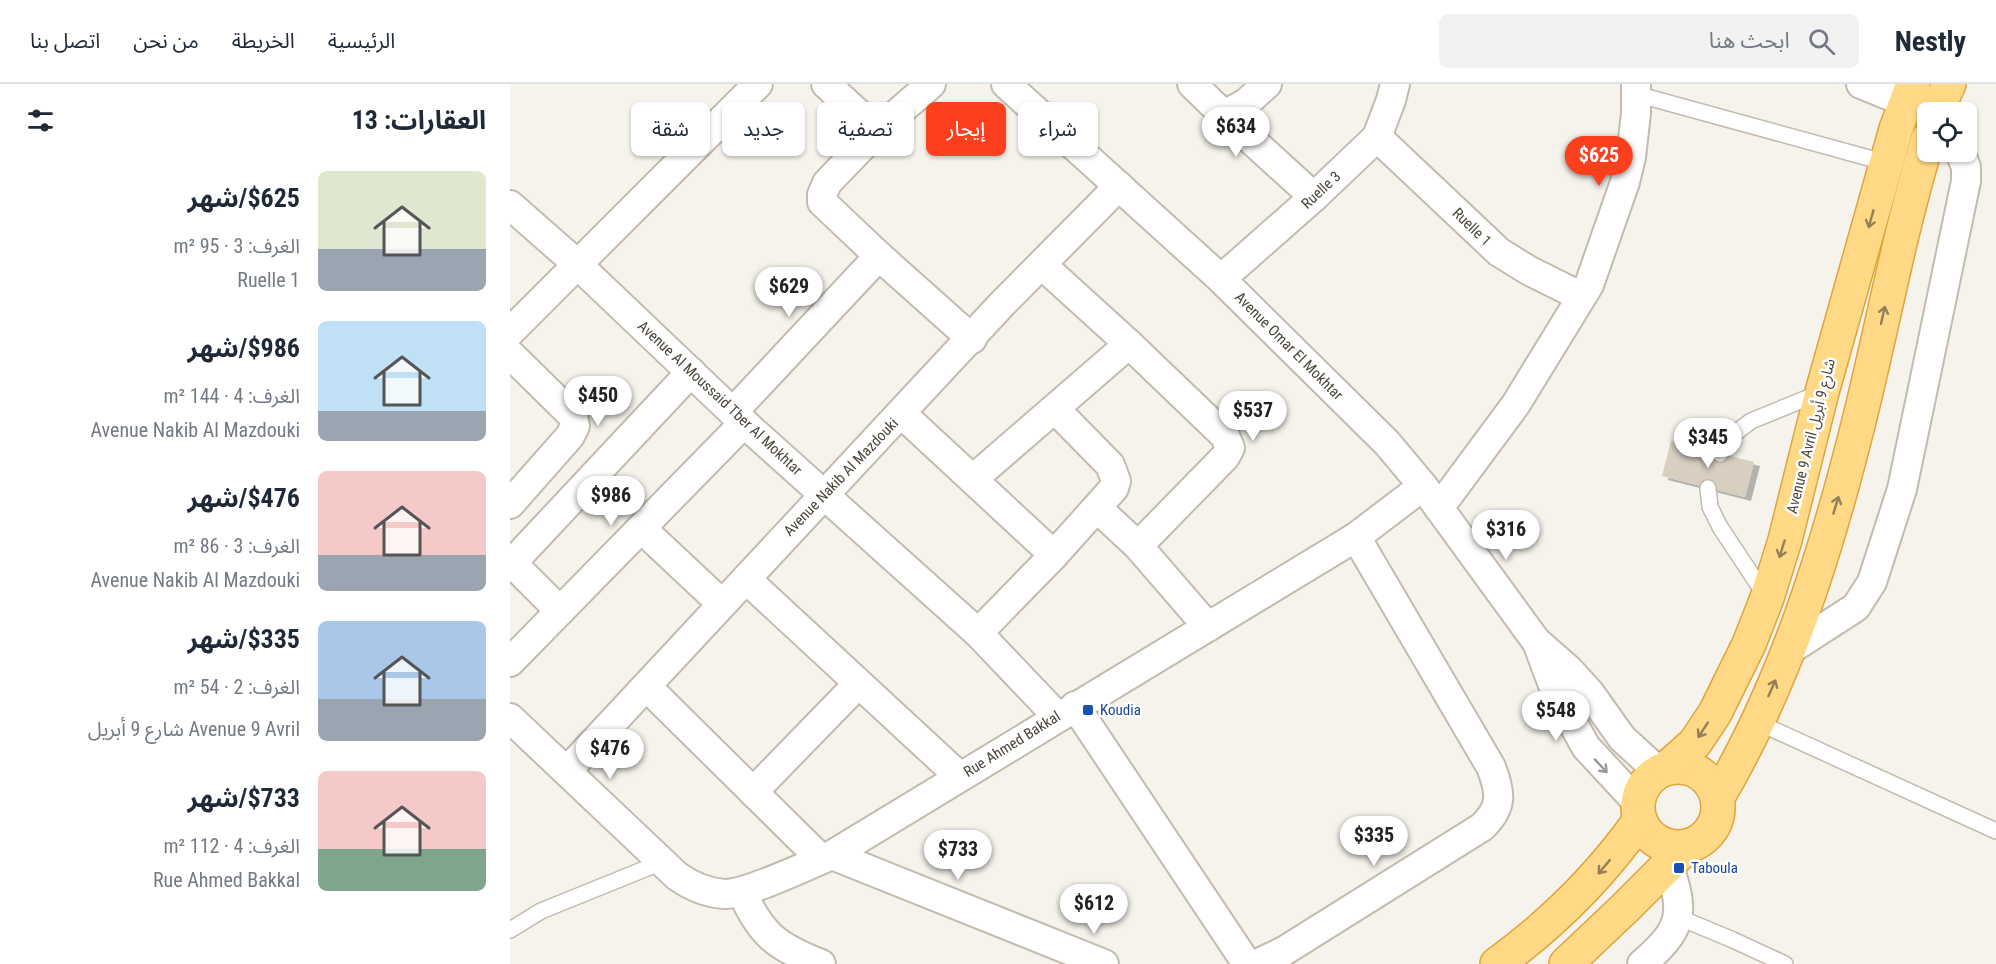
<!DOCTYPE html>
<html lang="ar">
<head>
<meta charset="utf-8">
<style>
	:root { --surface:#fff; --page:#f2f2f3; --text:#1f2937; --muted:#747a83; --line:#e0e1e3; --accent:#fc3f1d }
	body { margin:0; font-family:"Roboto Condensed","Noto Sans Arabic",sans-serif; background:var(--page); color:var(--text); direction:rtl; height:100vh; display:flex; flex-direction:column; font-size:22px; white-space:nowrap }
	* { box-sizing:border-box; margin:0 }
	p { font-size:20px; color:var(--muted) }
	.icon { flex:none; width:33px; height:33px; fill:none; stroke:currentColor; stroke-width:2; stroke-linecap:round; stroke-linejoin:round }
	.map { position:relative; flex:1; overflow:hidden; direction:ltr }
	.details { display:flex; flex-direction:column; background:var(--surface); width:510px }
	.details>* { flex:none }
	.hud { position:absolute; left:18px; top:18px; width:570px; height:54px; direction:rtl; display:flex; gap:12px }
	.tools { position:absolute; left:1407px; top:18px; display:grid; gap:12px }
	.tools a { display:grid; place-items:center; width:60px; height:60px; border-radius:9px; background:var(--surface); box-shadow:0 2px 4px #0004; font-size:30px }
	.price { position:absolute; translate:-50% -51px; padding:0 14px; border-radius:21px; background:#fff; color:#222; font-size:20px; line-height:39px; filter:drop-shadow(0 2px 3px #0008) }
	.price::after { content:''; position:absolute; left:50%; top:36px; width:18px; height:14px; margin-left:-9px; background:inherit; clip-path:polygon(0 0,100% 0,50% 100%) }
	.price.active { background:var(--accent); color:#fff }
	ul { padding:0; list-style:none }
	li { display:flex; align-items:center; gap:18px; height:150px; padding:0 24px }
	li span { display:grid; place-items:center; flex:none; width:168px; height:120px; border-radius:9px; color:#555 }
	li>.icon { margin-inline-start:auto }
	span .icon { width:72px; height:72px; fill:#fffc; stroke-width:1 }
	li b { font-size:26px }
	h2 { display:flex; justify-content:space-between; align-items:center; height:72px; padding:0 24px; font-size:26px }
	.pill { padding:0 21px; border-radius:9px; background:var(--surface); box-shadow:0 2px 4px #0004; font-size:21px; line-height:54px }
	.pill.active { background:var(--accent); color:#fff }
	header { display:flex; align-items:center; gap:36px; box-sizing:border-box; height:84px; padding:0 30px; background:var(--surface); border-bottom:2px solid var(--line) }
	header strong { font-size:28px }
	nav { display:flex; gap:33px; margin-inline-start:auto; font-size:21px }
	.search { width:420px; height:54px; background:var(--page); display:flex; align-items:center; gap:15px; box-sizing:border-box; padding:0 21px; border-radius:9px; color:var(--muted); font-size:22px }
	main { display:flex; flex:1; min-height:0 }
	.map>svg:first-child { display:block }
</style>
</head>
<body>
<header>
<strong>Nestly</strong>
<div class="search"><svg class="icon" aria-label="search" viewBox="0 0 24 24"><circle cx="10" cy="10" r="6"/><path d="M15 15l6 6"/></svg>ابحث هنا</div>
<nav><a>الرئيسية</a><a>الخريطة</a><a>من نحن</a><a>اتصل بنا</a></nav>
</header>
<main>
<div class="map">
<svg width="1486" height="880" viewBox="0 0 1486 880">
	<defs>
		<filter id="shadow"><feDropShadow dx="6" dy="4" stdDeviation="0" flood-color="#0004"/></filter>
	</defs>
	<rect width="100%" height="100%" fill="#f6f3ec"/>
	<polygon fill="#d8cfc1" filter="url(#shadow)" points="1161,357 1244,378 1235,413 1152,392"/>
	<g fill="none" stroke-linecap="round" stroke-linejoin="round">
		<defs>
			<g id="service">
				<polyline points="1126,10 1377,79"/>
				<polyline points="1210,370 1224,350 1241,337 1312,308"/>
				<polyline points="1198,404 1200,423 1210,443 1257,514"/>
				<polyline points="1247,638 1486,747"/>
				<polyline points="1168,833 1223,856 1275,880"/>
				<polyline points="0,846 31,827 152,778"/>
			</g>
			<g id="minor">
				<polyline points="316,0 367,47"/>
				<polyline points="421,0 367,47 317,99 312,111 312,118 369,172 462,255"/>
				<polyline points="496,0 711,195 877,359 913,402 1026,557 1059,586 1080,609 1112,654 1148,687"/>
				<polyline points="682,0 714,31 804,113"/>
				<polyline points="1351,0 1395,18"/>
				<polyline points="714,31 736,19 757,0"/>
				<polyline points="867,53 989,168 1018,186 1058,206 1066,209 1074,208"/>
				<polyline points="0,121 66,179 234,339 468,549 548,633"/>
				<polyline points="711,195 804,113 867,53 881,16 885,0"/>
				<polyline points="0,248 248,0"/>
				<polyline points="619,260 715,352 720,364 715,373 628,462"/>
				<polyline points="0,270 63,332 65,342 60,352 0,420"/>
				<polyline points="223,328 369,172"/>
				<polyline points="392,330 544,471"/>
				<polyline points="463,395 619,260 532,181"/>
				<polyline points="587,424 628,462 698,543"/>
				<polyline points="929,424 1006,320 1079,201 1115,98 1121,73 1126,29 1126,0"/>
				<polyline points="132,445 212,520"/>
				<polyline points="0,477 50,527"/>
				<polyline points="2,479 181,288"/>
				<polyline points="236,495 450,693"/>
				<polyline points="468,549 544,471 604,404 606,397 600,381 545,325"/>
				<polyline points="1028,561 1046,609 1076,663 1128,719"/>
				<polyline points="1278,567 1346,523 1362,498 1392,405 1456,97 1456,83 1450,68"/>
				<polyline points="0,578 234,339"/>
				<polyline points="136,602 311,775"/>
				<polyline points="565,622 737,880"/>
				<path d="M0 634 167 792C181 802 198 809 215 810 238 810 298 781 322 771L846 453 913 402"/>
				<polyline points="57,687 492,220 609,102"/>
				<polyline points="243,708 348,600"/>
				<polyline points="322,771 594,880"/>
				<path d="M232 808C251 851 267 863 311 880"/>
				<path d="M747 880 774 867 972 743C993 723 991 709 981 683L846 453"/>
				<path d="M1132 880C1172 845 1176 831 1158 780"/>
			</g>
			<g id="trunk">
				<polyline points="1426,28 1439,0"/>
				<circle cx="1168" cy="723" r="40"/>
				<polyline points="1158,683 1185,659 1205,629 1239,560 1257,514 1275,456 1312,308 1386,45 1403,0"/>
				<path d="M1208 713C1275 599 1316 469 1348 341 1372 246 1389 149 1418 55"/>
				<path d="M987 880C1042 840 1091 791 1130 736"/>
				<polyline points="1056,880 1115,824 1176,763"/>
			</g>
		</defs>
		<use href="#service" stroke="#c2bbae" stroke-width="18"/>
		<use href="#minor" stroke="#c2bbae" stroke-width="32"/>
		<use href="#trunk" stroke="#e0a43c" stroke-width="36"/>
		<use href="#service" stroke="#fff" stroke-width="15"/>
		<use href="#minor" stroke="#fff" stroke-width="28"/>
		<use href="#trunk" stroke="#ffd985" stroke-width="33"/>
	</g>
	<defs><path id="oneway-shaft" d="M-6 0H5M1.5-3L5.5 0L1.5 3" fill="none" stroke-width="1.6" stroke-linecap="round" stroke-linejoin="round" transform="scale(1.5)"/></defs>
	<g stroke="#938057">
		<use href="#oneway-shaft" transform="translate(1361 135) rotate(106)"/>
		<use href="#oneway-shaft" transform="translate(1373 231) rotate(-77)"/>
		<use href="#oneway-shaft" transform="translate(1326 421) rotate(-73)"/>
		<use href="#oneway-shaft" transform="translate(1272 465) rotate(107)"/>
		<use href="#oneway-shaft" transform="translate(1262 604) rotate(-66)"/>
		<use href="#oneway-shaft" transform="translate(1193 646) rotate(123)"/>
		<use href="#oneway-shaft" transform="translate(1094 783) rotate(130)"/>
	</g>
	<use stroke="#9c9892" href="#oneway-shaft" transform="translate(1091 682) rotate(47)"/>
	<g fill="#1a4fb4" stroke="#fff" stroke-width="2">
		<rect x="572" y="620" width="12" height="12" rx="3"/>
		<rect x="1163" y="778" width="12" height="12" rx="3"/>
	</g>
	<g text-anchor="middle" stroke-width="5" stroke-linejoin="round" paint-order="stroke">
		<g font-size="15" fill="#4b4439" stroke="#fff">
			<text transform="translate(811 106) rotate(-43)" y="5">Ruelle 3</text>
			<text transform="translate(962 143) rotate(44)" y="5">Ruelle 1</text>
			<text transform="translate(779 262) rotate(45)" y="5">Avenue Omar El Mokhtar</text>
			<text transform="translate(210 314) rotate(43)" y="5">Avenue Al Moussaid Tber Al Mokhtar</text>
			<text transform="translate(1301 352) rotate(-76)" y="5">Avenue 9 Avril شارع 9 أبريل</text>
			<text transform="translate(331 393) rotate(-46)" y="5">Avenue Nakib Al Mazdouki</text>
			<text transform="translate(502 660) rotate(-32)" y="5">Rue Ahmed Bakkal</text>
		</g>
		<g font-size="15" fill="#164399" stroke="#fff" text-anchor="start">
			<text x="590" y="631">Koudia</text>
			<text x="1181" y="789">Taboula</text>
		</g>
	</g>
</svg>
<div class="tools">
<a><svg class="icon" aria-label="locate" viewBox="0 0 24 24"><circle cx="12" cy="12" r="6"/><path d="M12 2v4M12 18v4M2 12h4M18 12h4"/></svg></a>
</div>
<b class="price" style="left:726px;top:74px">$634</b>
<b class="price active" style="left:1089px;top:103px">$625</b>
<b class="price" style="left:279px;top:234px">$629</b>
<b class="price" style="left:88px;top:343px">$450</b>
<b class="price" style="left:743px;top:358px">$537</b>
<b class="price" style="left:1198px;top:385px">$345</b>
<b class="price" style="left:101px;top:443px">$986</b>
<b class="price" style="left:996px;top:477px">$316</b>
<b class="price" style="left:1046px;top:658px">$548</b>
<b class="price" style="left:100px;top:696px">$476</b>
<b class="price" style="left:864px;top:783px">$335</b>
<b class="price" style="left:448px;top:797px">$733</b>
<b class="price" style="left:584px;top:851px">$612</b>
<div class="hud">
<a class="pill">شراء</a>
<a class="pill active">إيجار</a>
<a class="pill">تصفية</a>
<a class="pill">جديد</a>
<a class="pill">شقة</a>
</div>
</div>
<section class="details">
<h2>العقارات: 13<svg class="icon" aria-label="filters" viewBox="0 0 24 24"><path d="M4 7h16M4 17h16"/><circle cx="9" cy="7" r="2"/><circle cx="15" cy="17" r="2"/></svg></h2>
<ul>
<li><span style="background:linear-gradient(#dfe7d0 65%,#9aa5b1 0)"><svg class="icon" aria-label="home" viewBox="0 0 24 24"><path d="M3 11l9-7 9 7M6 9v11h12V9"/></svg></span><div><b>$625/شهر</b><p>الغرف: 3 · 95 m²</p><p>Ruelle 1</p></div></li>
<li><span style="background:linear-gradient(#bfe0f5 75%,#9aa5b1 0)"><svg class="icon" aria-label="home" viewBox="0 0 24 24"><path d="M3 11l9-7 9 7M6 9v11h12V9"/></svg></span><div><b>$986/شهر</b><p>الغرف: 4 · 144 m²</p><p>Avenue Nakib Al Mazdouki</p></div></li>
<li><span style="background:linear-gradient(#f6c9c9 70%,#9aa5b1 0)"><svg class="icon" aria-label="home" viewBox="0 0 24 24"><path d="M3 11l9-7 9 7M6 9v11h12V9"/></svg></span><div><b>$476/شهر</b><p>الغرف: 3 · 86 m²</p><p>Avenue Nakib Al Mazdouki</p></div></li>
<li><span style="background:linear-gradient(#a9c7e8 65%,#9aa5b1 0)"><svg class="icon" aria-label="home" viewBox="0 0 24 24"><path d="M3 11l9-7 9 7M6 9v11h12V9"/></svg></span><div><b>$335/شهر</b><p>الغرف: 2 · 54 m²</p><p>Avenue 9 Avril شارع 9 أبريل</p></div></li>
<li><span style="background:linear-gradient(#f6c9c9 65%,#7fa58c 0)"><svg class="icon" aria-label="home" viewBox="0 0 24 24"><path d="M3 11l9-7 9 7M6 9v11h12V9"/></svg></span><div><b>$733/شهر</b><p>الغرف: 4 · 112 m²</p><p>Rue Ahmed Bakkal</p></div></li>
</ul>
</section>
</main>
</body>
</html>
